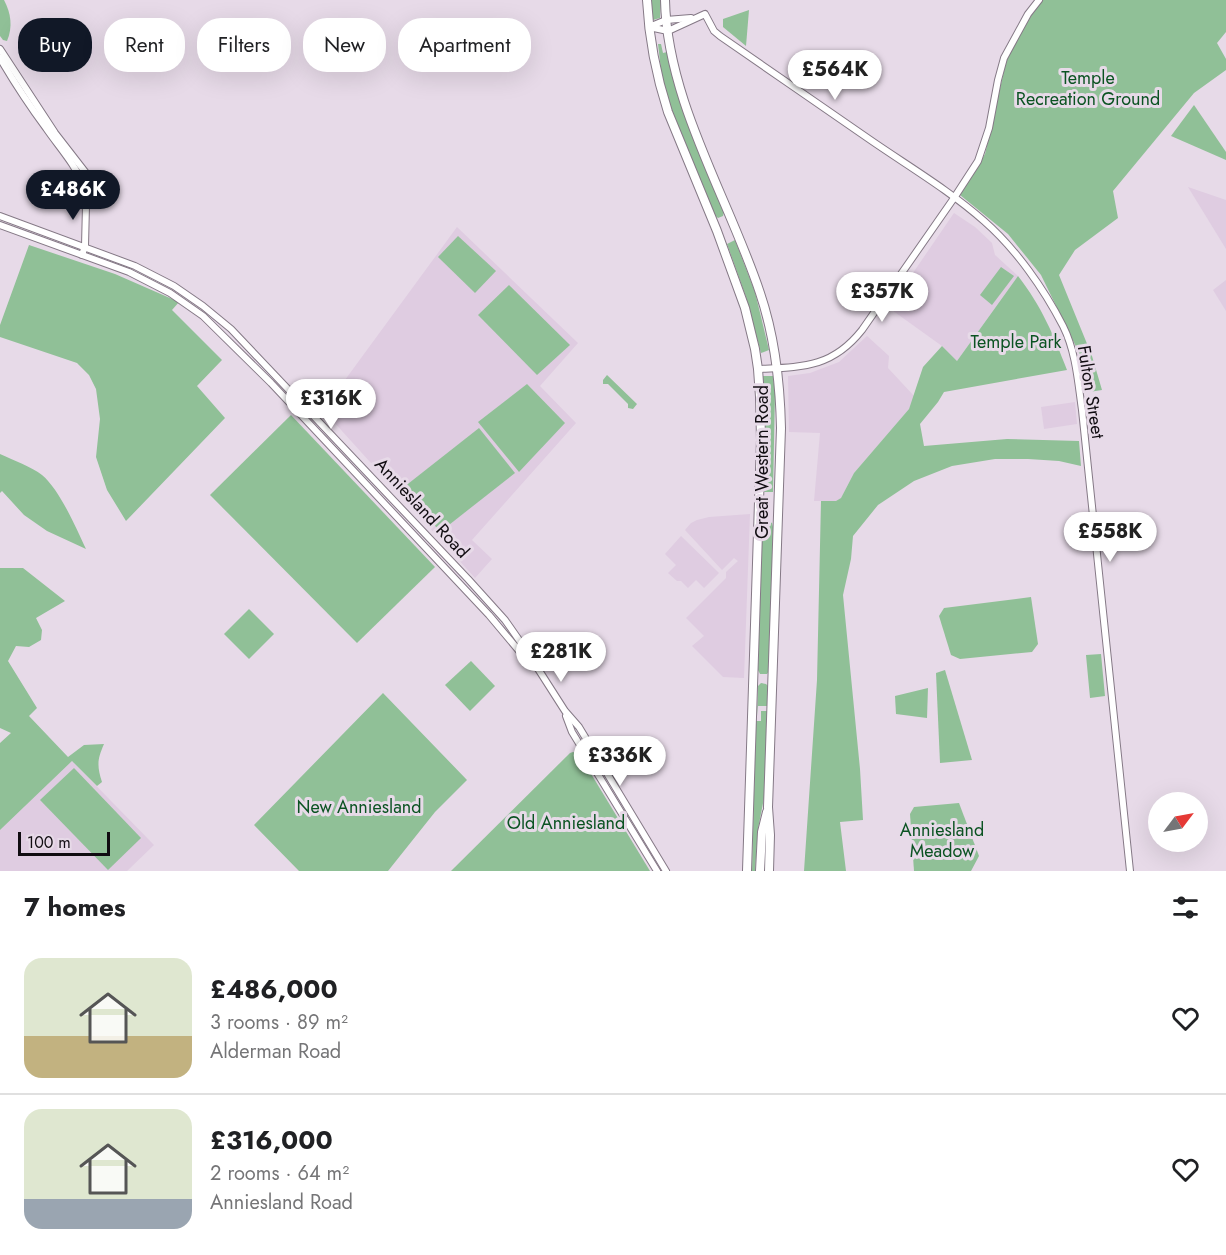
<!DOCTYPE html>
<html lang="en">
<head>
<meta charset="utf-8">
<style>
	:root { --surface:#fff; --page:#f2f2f2; --text:#202124; --muted:#757577; --line:#e0e0e0; --accent:#111827 }
	body { margin:0; font-family:Jost,sans-serif; background:var(--page); color:var(--text); height:100vh; display:flex; flex-direction:column; font-size:22px; white-space:nowrap }
	* { box-sizing:border-box; margin:0 }
	p { font-size:20px; color:var(--muted) }
	.icon { flex:none; width:33px; height:33px; fill:none; stroke:currentColor; stroke-width:2; stroke-linecap:round; stroke-linejoin:round }
	.map { position:relative; height:871px; overflow:hidden }
	.sheet { display:flex; flex-direction:column; background:var(--surface); flex:1 }
	.sheet>* { flex:none }
	.banner { position:absolute; left:18px; top:18px; width:600px; height:54px; display:flex; gap:12px }
	.needle { width:39px; rotate:58deg }
	.tools { position:absolute; left:1148px; top:792px; display:grid; gap:12px }
	.tools a { display:grid; place-items:center; width:60px; height:60px; border-radius:50%; background:var(--surface); box-shadow:0 6px 24px #0002; font-size:30px }
	.scale { position:absolute; left:18px; bottom:15px; width:92px; box-sizing:border-box; padding-left:6px; border:3px solid #100c11; border-top:0; font-size:16px; line-height:21px; white-space:nowrap; color:#100c11; -webkit-text-stroke:4px #e7dae8; paint-order:stroke }
	.price { position:absolute; translate:-50% -51px; padding:0 14px; border-radius:21px; background:#fff; color:#222; font-size:20px; line-height:39px; filter:drop-shadow(0 2px 3px #0008) }
	.price::after { content:''; position:absolute; left:50%; top:36px; width:18px; height:14px; margin-left:-9px; background:inherit; clip-path:polygon(0 0,100% 0,50% 100%) }
	.price.on { background:var(--accent); color:#fff }
	ul { padding:0; list-style:none }
	li { display:flex; align-items:center; gap:18px; height:150px; padding:0 24px }
	li+li { border-top:2px solid var(--line) }
	li span { display:grid; place-items:center; flex:none; width:168px; height:120px; border-radius:18px; color:#555 }
	li>.icon { margin-inline-start:auto }
	span .icon { width:72px; height:72px; fill:#fffc; stroke-width:1 }
	li b { font-size:26px }
	h2 { display:flex; justify-content:space-between; align-items:center; height:72px; padding:0 24px; font-size:26px }
	.tag { padding:0 21px; border-radius:24px; background:var(--surface); box-shadow:0 6px 24px #0002; font-size:21px; line-height:54px }
	.tag.on { background:var(--accent); color:#fff }
	.map>svg:first-child { display:block }
</style>
</head>
<body>
<div class="map">
<svg width="1226" height="871" viewBox="0 0 1226 871">
	<rect width="100%" height="100%" fill="#e7dae8"/>
	<g fill="#dfcce1">
		<polygon points="1188,187 1226,200 1226,249"/>
		<polygon points="954,213 975,227 992,243 995,255 1018,276 957,361 942,346 889,308"/>
		<polygon points="457,227 578,343 540,386 576,423 472,540 492,559 475,578 323,410"/>
		<polygon points="1226,280 1226,311 1213,290"/>
		<polygon points="867,336 889,356 888,368 914,396 909,409 854,473 841,498 837,501 814,501 820,433 789,432 788,376 810,373 839,362"/>
		<polygon points="1075,402 1077,424 1044,429 1041,407"/>
		<polygon points="750,514 744,678 723,677 692,646 704,636 686,618 726,578 726,572 738,561 734,558 722,570 685,530 691,523 697,520 709,517"/>
		<polygon points="681,536 719,573 704,588 696,580 688,588 681,581 677,581 668,573 676,565 665,554"/>
		<polygon points="72,761 154,845 127,871 0,871 0,830"/>
	</g>
	<g fill="#90c097">
		<path d="M0 0H4C11 13 13 27 7 41L3 40 0 36Z"/>
		<polygon points="651,0 661,0 660,18 653,20"/>
		<polygon points="1043,0 1226,0 1226,32 1217,43 1226,59 1226,70 1194,93 1113,191 1118,218 1075,250 1059,275 1092,356 1102,390 1089,392 1084,363 1041,275 1008,234 960,195 985,154 1007,58 1036,7"/>
		<polygon points="749,10 746,46 723,27 723,19"/>
		<polygon points="658,44 661,44 663,53 667,52 680,101 724,212 723,216 718,218 713,214 672,112 662,79"/>
		<polygon points="1194,105 1226,152 1226,160 1171,136"/>
		<polygon points="458,236 496,271 475,293 438,257"/>
		<polygon points="735,240 755,292 769,350 761,353 746,297 727,244"/>
		<polygon points="29,245 115,274 179,302 172,310 222,360 197,386 225,418 126,521 107,490 96,457 100,419 96,389 89,375 77,363 0,337 0,325"/>
		<polygon points="1001,267 1014,276 992,305 980,295"/>
		<path d="M1018 276C1042 307 1053 334 1067 370L944 392 938 402 920 424 924 446 1007 439 1079 441 1081 466 1059 461 1028 459H995L952 466 914 481 878 505 853 536 851 559 843 595 860 769 863 820 840 822 846 871H804L817 680 821 501H836L841 498 854 473 909 409 923 367 942 346 957 361Z"/>
		<polygon points="509,285 570,345 537,375 478,315"/>
		<polygon points="607,375 637,404 633,409 628,408 628,404 608,384 603,384 603,380"/>
		<polygon points="763,376 773,376 775,393 773,492 764,492 765,431"/>
		<polygon points="527,384 565,423 519,472 478,422"/>
		<polygon points="291,415 435,567 357,643 210,495"/>
		<polygon points="479,428 515,473 440,532 404,487"/>
		<path d="M0 454C13 460 32 467 42 475 60 490 76 528 86 549L47 531 24 515 2 491 0 493Z"/>
		<polygon points="768,521 772,523 773,527 769,671 767,674 760,674 758,670 762,526 764,522"/>
		<path d="M0 568H23L65 601 36 618 42 630 41 640 29 647 16 646 8 661 37 708 29 716 68 757 84 745 104 744C97 760 97 766 102 782L97 786 72 761 0 830V743L11 733 0 728Z"/>
		<polygon points="1031,597 1038,644 1032,652 960,659 951,655 939,616 944,608"/>
		<polygon points="249,609 274,634 249,659 224,634"/>
		<polygon points="1101,654 1105,696 1090,698 1086,655"/>
		<polygon points="471,661 495,686 470,711 445,685"/>
		<polygon points="945,670 972,760 940,763 936,673"/>
		<polygon points="761,683 766,684 768,686 767,706 758,706 757,716 758,686"/>
		<polygon points="928,688 927,718 896,714 895,696"/>
		<polygon points="383,693 467,780 435,812 388,871 299,871 254,825"/>
		<polygon points="761,711 767,711 764,798 758,829 755,871 752,871 756,721 761,721"/>
		<polygon points="573,752 579,754 650,871 451,871 570,753"/>
		<polygon points="74,768 141,838 108,870 40,800"/>
		<polygon points="959,803 979,856 971,871 914,871 910,814 914,807"/>
	</g>
	<g fill="none" stroke-linecap="round" stroke-linejoin="round">
		<defs>
			<g id="minor">
				<path d="M649 27 668 31 705 14 714 31 720 36C770 70 819 105 869 139 908 166 949 190 984 221 1016 249 1044 289 1063 326 1076 352 1078 382 1082 410L1130 871"/>
				<polyline points="649,27 666,20 691,18"/>
				<polyline points="0,49 55,133 93,182"/>
				<path d="M0 58C14 82 29 105 46 128 59 147 75 164 84 186"/>
				<circle cx="91" cy="192" r="9"/>
				<polyline points="0,216 135,266 174,286 203,306 231,329 468,579 505,620 526,650 565,711 579,727 666,871"/>
				<polyline points="0,225 129,272 170,293 203,316 271,383 489,615 525,658 532,664"/>
				<polyline points="82,255 85,246 86,205 88,200"/>
				<path d="M758 369C802 367 832 368 862 330L954 198 978 161 989 128 998 80 1004 58 1028 14 1039 0"/>
				<polyline points="566,716 572,732 657,871"/>
			</g>
			<g id="major">
				<path d="M647 0C649 39 656 75 668 112L717 231 745 308 755 349 758 369 760 397 761 440 747 871"/>
				<path d="M665 0C667 101 729 199 760 293 775 337 780 382 781 428L768 807 770 835 769 871"/>
				<polyline points="760,871 762,832 767,812"/>
			</g>
		</defs>
		<use href="#minor" stroke="#857986" stroke-width="8"/>
		<use href="#major" stroke="#857986" stroke-width="10"/>
		<use href="#minor" stroke="#fff" stroke-width="6"/>
		<use href="#major" stroke="#fff" stroke-width="8"/>
	</g>
	<g text-anchor="middle" stroke-width="6" stroke-linejoin="round" paint-order="stroke">
		<g font-size="18" fill="#0b5322" stroke="#e7dae8">
			<text x="1088" y="84">Temple<tspan x="1088" dy="21">Recreation Ground</tspan></text>
			<text x="1016" y="348">Temple Park</text>
			<text x="359" y="813">New Anniesland</text>
			<text x="566" y="829">Old Anniesland</text>
			<text x="942" y="836">Anniesland<tspan x="942" dy="21">Meadow</tspan></text>
		</g>
		<g font-size="18" fill="#100c11" stroke="#e7dae8">
			<text transform="translate(1091 392) rotate(81)" y="6">Fulton Street</text>
			<text transform="translate(762 462) rotate(-90)" y="6">Great Western Road</text>
			<text transform="translate(422 508) rotate(47)" y="6">Anniesland Road</text>
		</g>
	</g>
</svg>
<div class="tools">
<a><svg class="needle" viewBox="-14 -14 28 28"><path d="M0-13l5 13h-10z" fill="#e53935"/><path d="M0 13l5-13h-10z" fill="#757577"/></svg></a>
</div>
<div class="scale">100 m</div>
<b class="price" style="left:835px;top:101px">£564K</b>
<b class="price on" style="left:73px;top:221px">£486K</b>
<b class="price" style="left:882px;top:323px">£357K</b>
<b class="price" style="left:331px;top:430px">£316K</b>
<b class="price" style="left:1110px;top:563px">£558K</b>
<b class="price" style="left:561px;top:683px">£281K</b>
<b class="price" style="left:620px;top:787px">£336K</b>
<div class="banner">
<a class="tag on">Buy</a>
<a class="tag">Rent</a>
<a class="tag">Filters</a>
<a class="tag">New</a>
<a class="tag">Apartment</a>
</div>
</div>
<section class="sheet">
<h2>7 homes<svg class="icon" aria-label="filters" viewBox="0 0 24 24"><path d="M4 7h16M4 17h16"/><circle cx="9" cy="7" r="2"/><circle cx="15" cy="17" r="2"/></svg></h2>
<ul>
<li><span style="background:linear-gradient(#dfe7d0 65%,#c2b280 0)"><svg class="icon" aria-label="home" viewBox="0 0 24 24"><path d="M3 11l9-7 9 7M6 9v11h12V9"/></svg></span><div><b>£486,000</b><p>3 rooms · 89 m²</p><p>Alderman Road</p></div><svg class="icon" aria-label="heart" viewBox="0 0 24 24"><path d="M12 20l-8-8c-3-5 5-10 8-4 3-6 11-1 8 4z"/></svg></li>
<li><span style="background:linear-gradient(#dfe7d0 75%,#9aa5b1 0)"><svg class="icon" aria-label="home" viewBox="0 0 24 24"><path d="M3 11l9-7 9 7M6 9v11h12V9"/></svg></span><div><b>£316,000</b><p>2 rooms · 64 m²</p><p>Anniesland Road</p></div><svg class="icon" aria-label="heart" viewBox="0 0 24 24"><path d="M12 20l-8-8c-3-5 5-10 8-4 3-6 11-1 8 4z"/></svg></li>
</ul>
</section>
</body>
</html>
